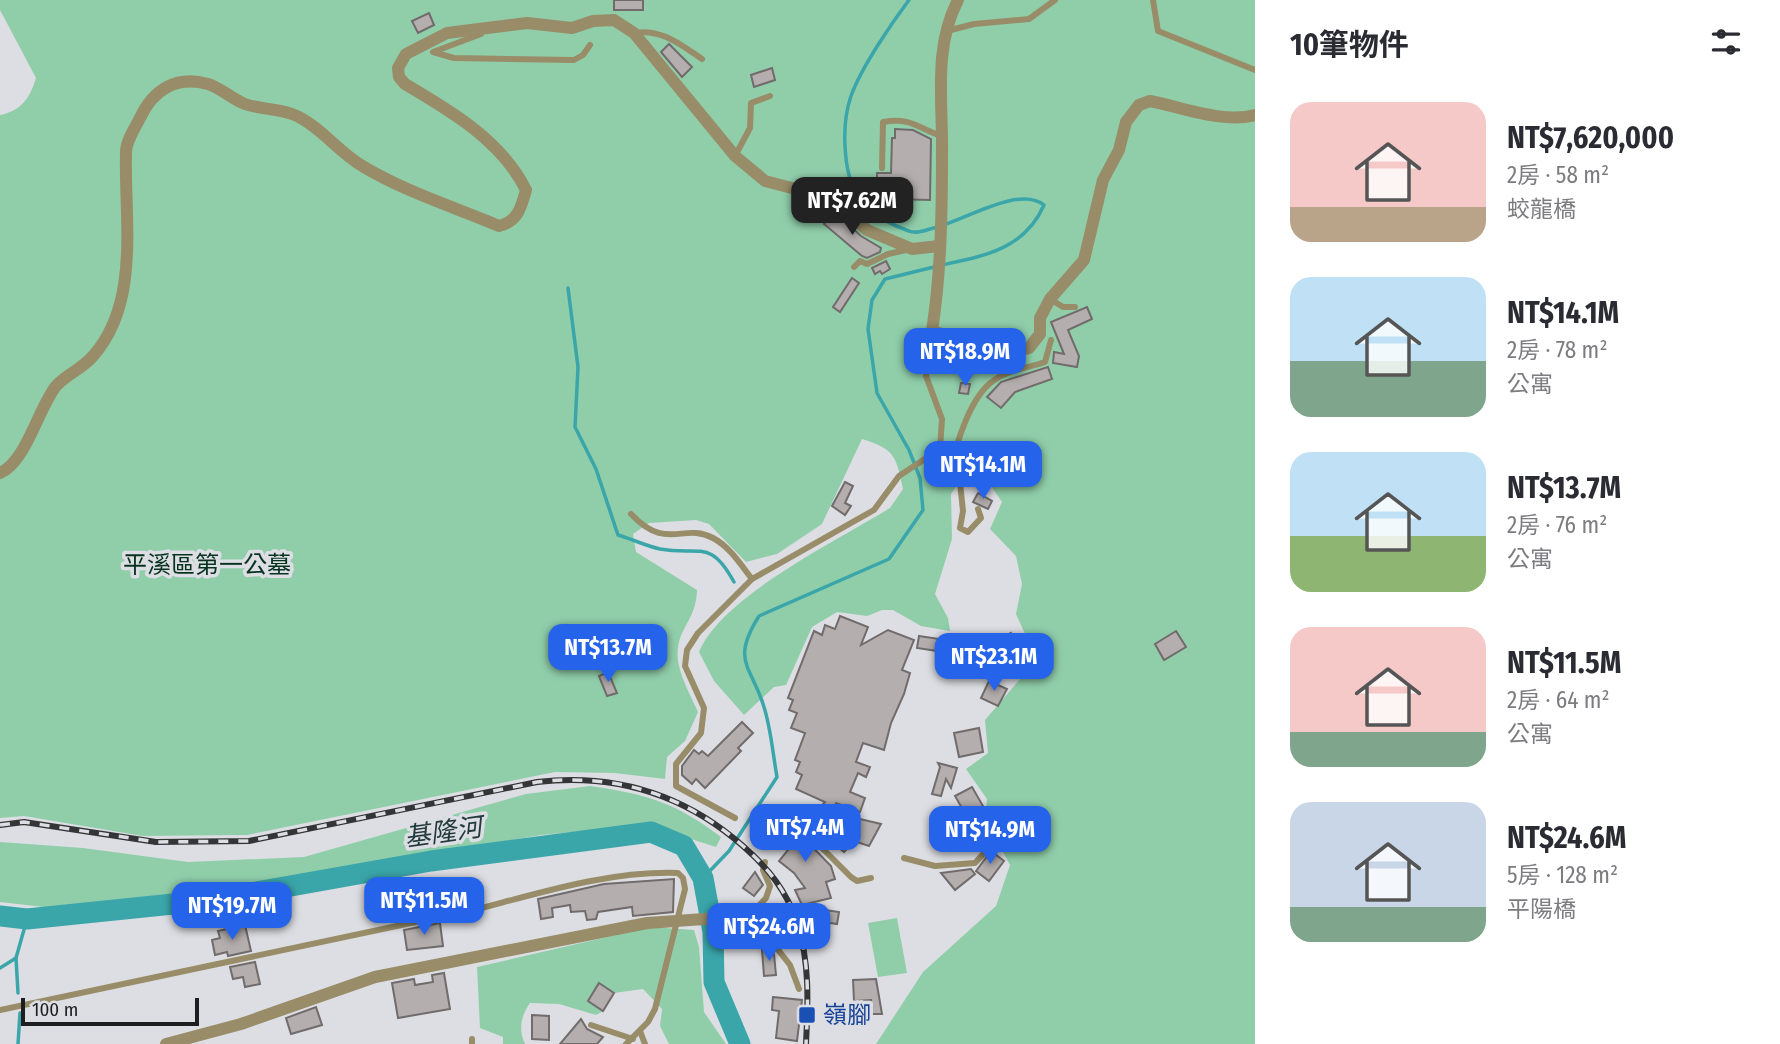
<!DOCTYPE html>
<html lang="zh-TW">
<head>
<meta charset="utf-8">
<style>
	:root { --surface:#fff; --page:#f7f7f7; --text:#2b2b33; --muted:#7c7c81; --accent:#2563eb }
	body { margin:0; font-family:"Fira Sans Condensed","Noto Sans TC",sans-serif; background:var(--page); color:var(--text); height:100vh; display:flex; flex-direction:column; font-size:26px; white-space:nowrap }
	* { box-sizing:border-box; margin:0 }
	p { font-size:23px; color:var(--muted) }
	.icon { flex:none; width:38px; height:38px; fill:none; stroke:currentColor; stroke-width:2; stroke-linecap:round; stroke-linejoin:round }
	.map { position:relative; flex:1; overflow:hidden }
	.panel { display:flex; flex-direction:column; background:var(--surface); width:525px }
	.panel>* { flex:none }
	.scale { position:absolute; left:21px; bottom:18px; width:178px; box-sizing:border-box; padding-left:7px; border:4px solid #1e1e20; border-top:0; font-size:19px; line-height:24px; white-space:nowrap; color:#1e1e20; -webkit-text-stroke:5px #dddee3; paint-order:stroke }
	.price { position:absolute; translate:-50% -60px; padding:0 16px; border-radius:14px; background:var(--accent); color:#fff; font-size:23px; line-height:46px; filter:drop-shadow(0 2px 4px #0008) }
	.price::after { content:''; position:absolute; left:50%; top:42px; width:21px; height:16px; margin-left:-10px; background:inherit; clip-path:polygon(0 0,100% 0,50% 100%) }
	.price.on { background:#222; color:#fff }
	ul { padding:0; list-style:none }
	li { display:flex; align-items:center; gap:21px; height:175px; padding:0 35px }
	li span { display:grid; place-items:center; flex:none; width:196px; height:140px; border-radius:21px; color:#555 }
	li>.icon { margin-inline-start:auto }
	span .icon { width:84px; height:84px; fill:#fffc; stroke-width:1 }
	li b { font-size:30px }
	h2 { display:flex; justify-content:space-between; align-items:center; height:84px; padding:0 35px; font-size:30px }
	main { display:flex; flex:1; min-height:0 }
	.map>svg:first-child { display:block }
</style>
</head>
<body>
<main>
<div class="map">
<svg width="1255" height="1044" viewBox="0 0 1255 1044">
	<rect width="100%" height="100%" fill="#dddee3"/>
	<g fill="#90ceaa">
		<path d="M0 0H1255V1044H876L923 972 996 906 1010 865 1003 852 962 837 963 826 986 813 987 799 966 769 988 753 985 720 1032 665 1031 647 1016 614 1022 584 1016 556 990 529 1002 502 985 477 964 475 951 494 952 539 935 594 948 618 950 631 921 626 893 610H882L867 616 837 612 812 627 786 685 774 687 744 715 714 681 699 652C722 596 837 541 890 508L903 489C896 456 895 449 862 439L822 524 777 554 746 562 709 524 696 520 649 523 633 534 636 552 697 590C696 619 681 625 678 648 675 669 690 693 698 712L685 741 667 757 665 779 615 773 555 772 247 835 143 836 24 816 0 818V115C21 111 30 98 36 78L0 10Z"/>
		<path d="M590 786C646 794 675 802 721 837L716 847 647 825 541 835 191 896 61 909 0 902V842L83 848 188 862 304 857 526 794Z"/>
		<polygon points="897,918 907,973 878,977 868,923"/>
		<path d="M651 927 694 930 699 947 704 1012 726 1044H669L660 1026 662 1009 643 989 614 993 599 984 603 1011 596 1015 559 1004 530 1003C521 1016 518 1029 525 1044H503V1037L480 1028 477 967Z"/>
	</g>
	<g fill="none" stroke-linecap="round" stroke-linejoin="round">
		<g stroke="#3aa6aa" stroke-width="3.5">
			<path d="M909 0C891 24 861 68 851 96 841 125 842 180 863 204 874 216 894 226 909 231 915 234 923 231 930 229 961 223 1019 184 1044 205 1025 249 984 256 942 265"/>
			<path d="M568 288 578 367 575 427 596 469 618 535C632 539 646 546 660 549 700 556 710 538 734 582"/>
			<path d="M703 878 729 851 777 777C773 755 771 729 764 707 752 666 730 662 759 616L889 559 923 510 920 478 909 450 877 393 868 329 872 300 885 279 934 267"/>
			<polyline points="0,968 16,958"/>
			<polyline points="18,993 16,958 27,919"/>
			<polyline points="18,1044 20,1013"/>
		</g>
		<polyline stroke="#3aa6aa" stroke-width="21" points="0,916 27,919 212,900 431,861 651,832 684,846 703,878 713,932 714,982 740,1044"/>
	</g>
	<g fill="#b4aeae" stroke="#716c6b" stroke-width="2">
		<rect x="614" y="0" width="29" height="10"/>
		<polygon points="429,13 434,25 418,33 412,21"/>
		<polygon points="669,44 692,67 682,77 661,52"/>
		<polygon points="772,68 775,80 754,87 751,75"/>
		<polygon points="895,129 913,130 931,139 930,200 890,199 891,182 877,183 877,173 891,173 892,138 895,138"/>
		<polygon points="835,212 861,236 881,248 880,252 867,258 862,256 824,224"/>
		<polygon points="886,261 890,269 882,274 880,271 875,274 872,268"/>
		<polygon points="852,278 859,283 840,312 833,307"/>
		<polygon points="1087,307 1092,319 1068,330 1079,356 1077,367 1053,363 1054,352 1064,354 1051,322"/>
		<polygon points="1048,367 1052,379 1015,392 1001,408 987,397 1001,382"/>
		<polygon points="961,383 970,384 968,394 959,393"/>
		<polygon points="845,482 853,486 845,503 851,506 845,515 832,506"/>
		<polygon points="978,493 992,501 988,509 973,502"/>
		<polygon points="840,616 868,627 861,645 888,630 914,640 902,670 910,673 904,694 891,723 884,750 863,743 856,762 870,767 866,777 858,773 850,792 865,798 860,812 836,803 829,819 843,832 856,818 881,824 869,846 854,841 844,852 831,841 827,845 805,823 825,802 796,789 802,775 796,772 800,762 795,760 805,733 791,728 797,713 789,710 793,700 788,698 814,631 822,635 825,625 835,629"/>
		<polygon points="1176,631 1186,647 1164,660 1155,644"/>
		<polygon points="1011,633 1024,666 997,678 995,675 1010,663 1003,648 997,650 1001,638"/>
		<polygon points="919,636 946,640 944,652 917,648"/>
		<polygon points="608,672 617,693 607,696 599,676"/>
		<polygon points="989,681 1007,689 998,706 981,698"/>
		<polygon points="742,722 753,733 738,748 741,751 705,788 696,779 692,784 682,775 682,766 694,750 699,754 702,751 708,756"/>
		<polygon points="979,728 983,752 959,757 954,733"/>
		<polygon points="938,763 957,768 951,788 946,779 941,796 932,794 940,767"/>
		<polygon points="972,787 983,806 966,815 955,796"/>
		<polygon points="778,816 794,828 831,866 835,879 826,882 831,898 802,905 795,890 805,888 794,873 779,861 792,845 769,829"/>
		<polygon points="991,851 1004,861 989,881 976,871"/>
		<polygon points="971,869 975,874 955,890 941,873"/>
		<polygon points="755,872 763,885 754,896 743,888"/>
		<polygon points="674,879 673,912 633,916 632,907 598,912 596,919 587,920 585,911 571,912 570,905 552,908 553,917 541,919 538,899 604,884"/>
		<polygon points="825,910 839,912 837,924 823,922"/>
		<polygon points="440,923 443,946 407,950 404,930"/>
		<polygon points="245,925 251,951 228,956 227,952 215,955 212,940 220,938 218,931"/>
		<polygon points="771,949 774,954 776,975 764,976 762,950"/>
		<polygon points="255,962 260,984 245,987 243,977 233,979 230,967"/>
		<polygon points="444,973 450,1009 398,1018 392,983 414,979 415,985 433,982 432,975"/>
		<polygon points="876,979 882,1014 870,1014 871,1000 854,1001 853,980"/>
		<polygon points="599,983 614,993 603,1011 588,1001"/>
		<polygon points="773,997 802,1000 797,1041 776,1038 779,1011 772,1010"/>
		<polygon points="316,1007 322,1025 291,1034 286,1018"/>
		<polygon points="532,1015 549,1016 549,1040 532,1039"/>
		<polygon points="581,1019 587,1029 603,1037 597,1044 560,1044"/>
	</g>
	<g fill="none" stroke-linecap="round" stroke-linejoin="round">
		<g stroke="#988d68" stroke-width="6">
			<polyline points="1153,0 1158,31 1255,70"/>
			<polyline points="947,31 974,24 1029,19 1055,0"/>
			<path d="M634 33C661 28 681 45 702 59"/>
			<polyline points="481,34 433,52 454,58 574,60 583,55 590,45"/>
			<polyline points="735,156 750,128 751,103 770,96"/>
			<path d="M882 168 883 122C913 117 918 129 942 136"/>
			<polyline points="854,267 860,261 867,264 888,254 906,250"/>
			<polyline points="1050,299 1063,307 1075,307"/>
			<polyline points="912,336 932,331 926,376 942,419 940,449 960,483 963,511 960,528 968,532 981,518 978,509"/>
			<path d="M951 469C956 443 971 396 993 381 1007 370 1028 368 1045 362L1051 340"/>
			<path d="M631 514C667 552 683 522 713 538 730 547 741 565 752 579"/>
			<polyline points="735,818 676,786 676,764 701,733 704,708 685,666 687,650 698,633 752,579 874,510 899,476 940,449"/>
			<polyline points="799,825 851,877 857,881 871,878"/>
			<polyline points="904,858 935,866 975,863 985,852"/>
			<polyline points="751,915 790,965 799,989"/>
			<polyline points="749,916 766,898 770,886 763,870 765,862"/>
			<path d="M0 1010 482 908C546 891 611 871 678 873L683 878 685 889 655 1009 648 1022 626 1044"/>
			<polyline points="591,1025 633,1039"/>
			<polyline points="640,1031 645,1044"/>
			<polyline points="472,1044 472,1039"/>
		</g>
		<g stroke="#988d68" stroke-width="12">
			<path d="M958 0C933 48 943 102 942 154 942 213 941 273 932 331L1004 353 1029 348 1040 334V318L1050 299 1084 260 1103 180 1119 150 1126 122 1139 105 1150 101C1181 107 1224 124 1255 115"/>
			<path d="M0 473C26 462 38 409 56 386 67 374 82 369 93 356 141 302 124 218 126 152 126 141 135 128 140 118 153 90 176 75 208 84 221 88 232 99 245 104 261 110 281 108 297 116 322 128 339 153 364 167 406 192 454 207 499 226 518 221 521 208 526 190 502 141 451 111 405 84L399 77 398 68 406 54 447 33 527 23 572 28 593 21 614 20 634 33 735 156 765 181 815 194 840 205 867 230 912 249 939 246"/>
			<polyline points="166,1044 241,1024 375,977 647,923 747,916"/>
		</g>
		<defs>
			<path id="rail" d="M0 825 24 822 156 842 249 841 537 782C615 773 684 794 743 846 768 868 787 891 797 923 810 962 808 1003 806 1044"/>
		</defs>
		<use href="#rail" stroke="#343537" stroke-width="6"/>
		<use href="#rail" stroke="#dddee3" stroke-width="3.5" stroke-dasharray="10" stroke-linecap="butt"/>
	</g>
	<rect fill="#1a4fb4" stroke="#dddee3" stroke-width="2.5" x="798" y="1006" width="18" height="18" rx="3.5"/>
	<g text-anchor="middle" stroke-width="7" stroke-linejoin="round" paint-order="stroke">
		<g font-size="24" fill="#06321e" stroke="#dddee3">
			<text x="207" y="573">平溪區第一公墓</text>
		</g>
		<g font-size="24" fill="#164399" stroke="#dddee3" text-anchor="start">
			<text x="823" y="1023">嶺腳</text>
		</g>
		<g font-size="26" font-style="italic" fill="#223a3b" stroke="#dddee3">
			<text transform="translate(443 832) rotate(-8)" y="9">基隆河</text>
		</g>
	</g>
</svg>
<div class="scale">100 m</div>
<b class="price on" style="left:852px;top:237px">NT$7.62M</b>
<b class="price" style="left:965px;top:388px">NT$18.9M</b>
<b class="price" style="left:983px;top:501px">NT$14.1M</b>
<b class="price" style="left:608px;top:684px">NT$13.7M</b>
<b class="price" style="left:994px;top:693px">NT$23.1M</b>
<b class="price" style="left:805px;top:864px">NT$7.4M</b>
<b class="price" style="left:990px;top:866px">NT$14.9M</b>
<b class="price" style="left:424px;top:937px">NT$11.5M</b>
<b class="price" style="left:232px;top:942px">NT$19.7M</b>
<b class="price" style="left:769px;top:963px">NT$24.6M</b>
</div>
<section class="panel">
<h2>10筆物件<svg class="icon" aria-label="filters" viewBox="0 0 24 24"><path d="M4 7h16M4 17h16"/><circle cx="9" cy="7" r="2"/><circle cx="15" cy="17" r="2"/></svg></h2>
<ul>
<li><span style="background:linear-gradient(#f6c9c9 75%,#b9a48a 0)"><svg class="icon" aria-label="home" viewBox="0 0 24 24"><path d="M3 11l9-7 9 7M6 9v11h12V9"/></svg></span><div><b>NT$7,620,000</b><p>2房 · 58 m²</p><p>蛟龍橋</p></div></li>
<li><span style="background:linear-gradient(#bfe0f5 60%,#7fa58c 0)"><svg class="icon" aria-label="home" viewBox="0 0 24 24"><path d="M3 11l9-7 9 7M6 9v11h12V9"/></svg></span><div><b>NT$14.1M</b><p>2房 · 78 m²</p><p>公寓</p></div></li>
<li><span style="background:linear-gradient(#bfe0f5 60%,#8fb573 0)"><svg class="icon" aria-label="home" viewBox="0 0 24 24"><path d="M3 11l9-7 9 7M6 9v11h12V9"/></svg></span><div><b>NT$13.7M</b><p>2房 · 76 m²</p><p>公寓</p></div></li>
<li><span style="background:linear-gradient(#f6c9c9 75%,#7fa58c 0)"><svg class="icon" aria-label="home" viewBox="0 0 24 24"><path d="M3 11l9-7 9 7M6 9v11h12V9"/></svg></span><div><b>NT$11.5M</b><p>2房 · 64 m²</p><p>公寓</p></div></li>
<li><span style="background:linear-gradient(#c9d6e8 75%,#7fa58c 0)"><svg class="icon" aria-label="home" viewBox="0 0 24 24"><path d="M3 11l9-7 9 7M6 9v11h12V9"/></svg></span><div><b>NT$24.6M</b><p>5房 · 128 m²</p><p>平陽橋</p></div></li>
</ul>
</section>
</main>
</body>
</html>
